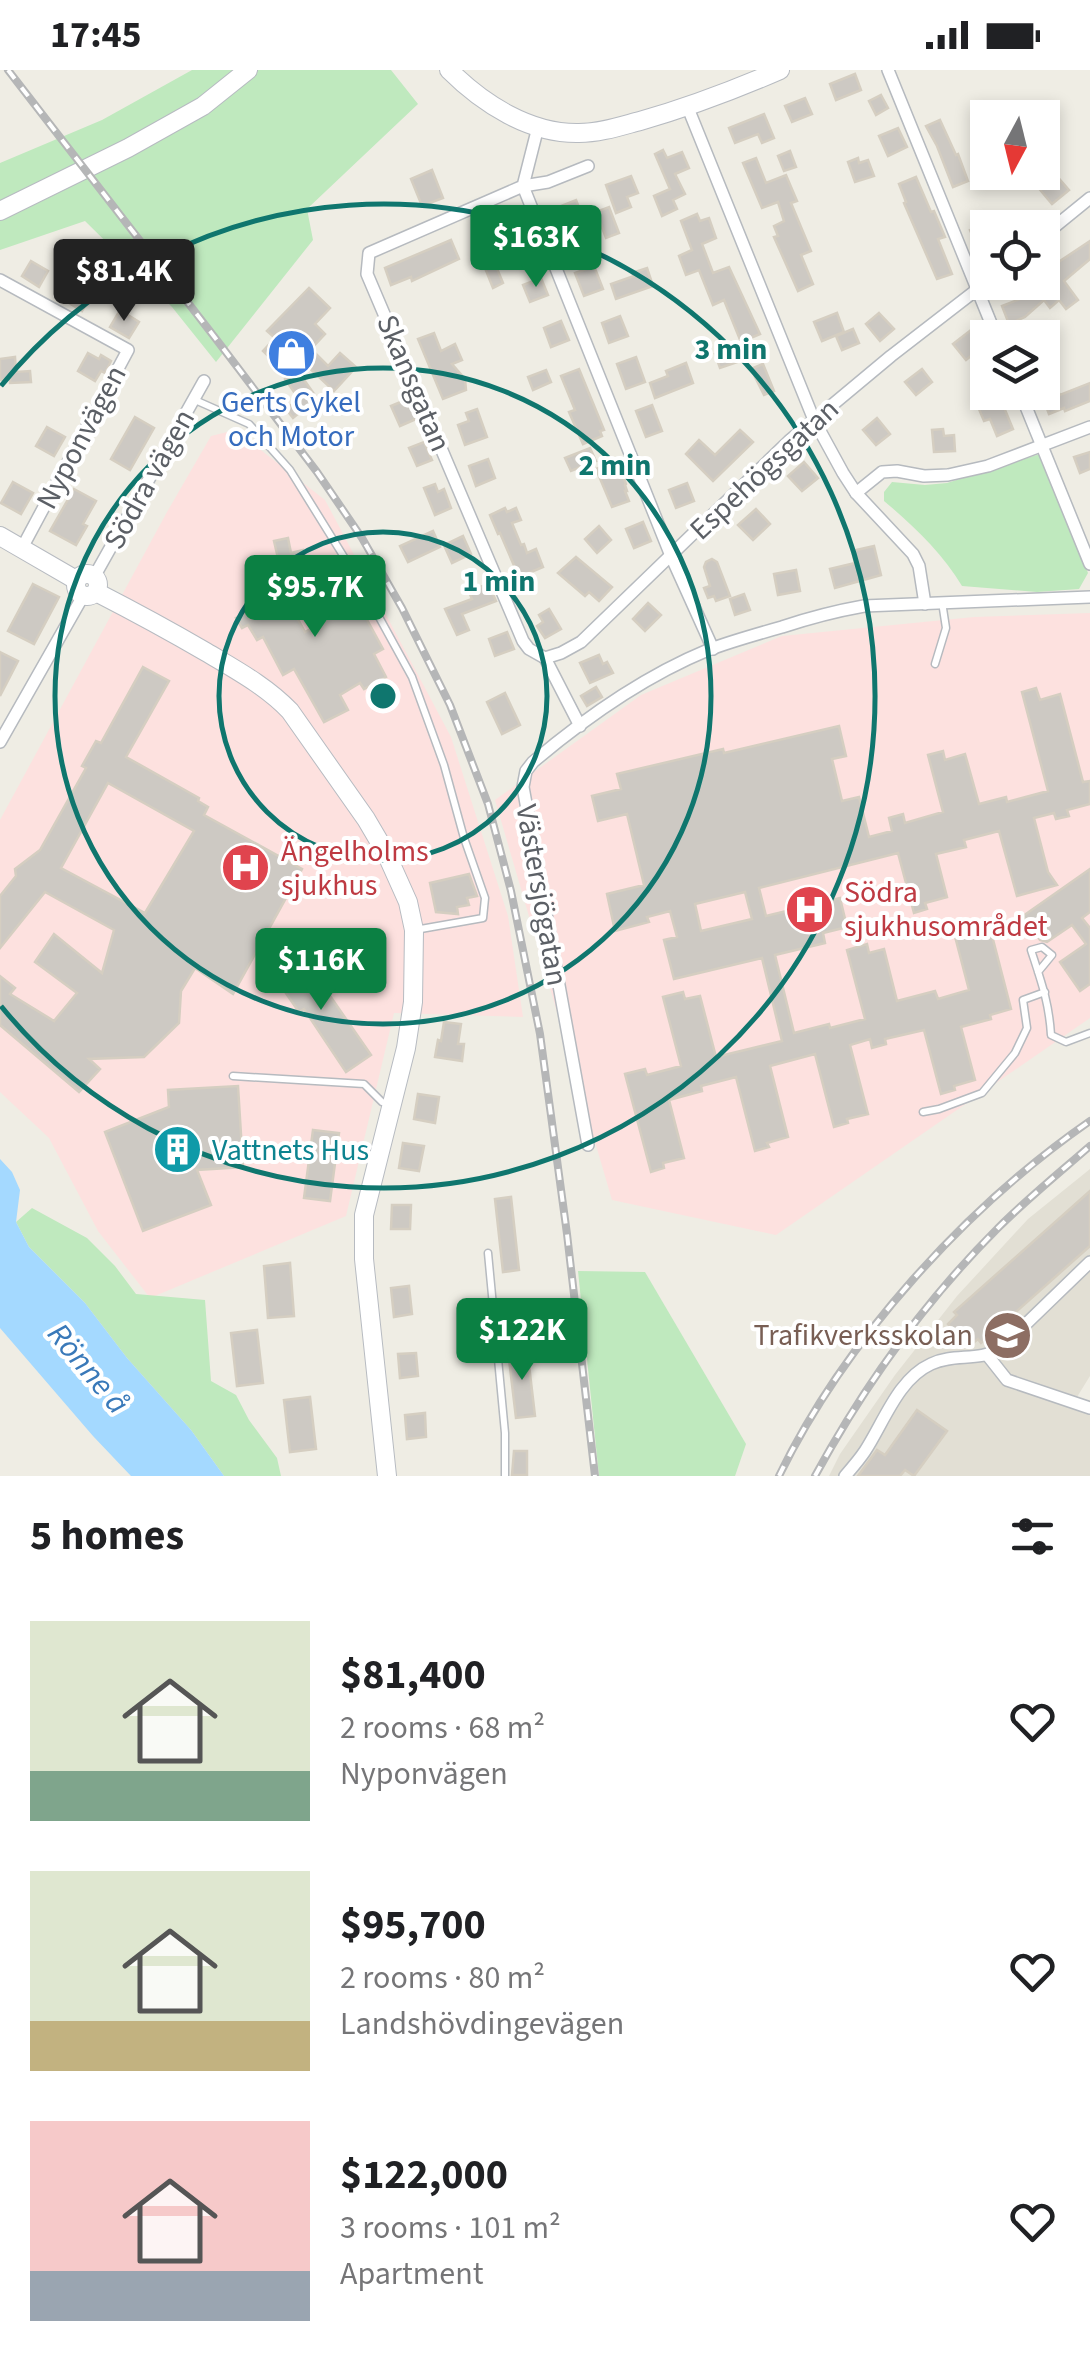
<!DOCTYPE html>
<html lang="en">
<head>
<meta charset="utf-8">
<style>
	:root { --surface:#fff; --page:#f6f6f6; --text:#202124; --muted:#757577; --accent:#0b8043 }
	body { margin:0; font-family:"Source Sans 3",sans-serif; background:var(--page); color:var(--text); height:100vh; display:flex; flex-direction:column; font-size:38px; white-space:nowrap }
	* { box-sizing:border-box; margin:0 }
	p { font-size:32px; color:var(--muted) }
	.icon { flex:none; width:55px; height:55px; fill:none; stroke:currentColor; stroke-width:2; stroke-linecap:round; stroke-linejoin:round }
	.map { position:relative; height:1406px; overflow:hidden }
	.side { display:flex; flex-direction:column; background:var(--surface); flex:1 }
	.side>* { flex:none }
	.needle { width:65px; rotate:187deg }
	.controls { position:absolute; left:970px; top:30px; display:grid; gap:20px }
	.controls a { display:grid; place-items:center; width:90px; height:90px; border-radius:0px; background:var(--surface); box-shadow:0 5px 15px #0003; font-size:50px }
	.price { position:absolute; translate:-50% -85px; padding:0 22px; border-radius:10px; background:var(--accent); color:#fff; font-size:32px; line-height:65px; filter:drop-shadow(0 2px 5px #0008) }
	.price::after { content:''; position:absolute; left:50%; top:60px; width:30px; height:22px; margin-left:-15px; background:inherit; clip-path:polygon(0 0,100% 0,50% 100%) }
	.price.current { background:#222; color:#fff }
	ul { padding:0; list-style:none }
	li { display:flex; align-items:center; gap:30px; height:250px; padding:0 30px }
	li span { display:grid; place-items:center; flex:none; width:280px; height:200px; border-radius:0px; color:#555 }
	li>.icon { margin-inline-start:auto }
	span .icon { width:120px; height:120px; fill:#fffc; stroke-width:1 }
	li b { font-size:42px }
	h2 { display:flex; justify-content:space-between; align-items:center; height:120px; padding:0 30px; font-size:42px }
	.status { display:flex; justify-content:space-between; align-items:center; height:70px; padding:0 50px; background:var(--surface); direction:ltr }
	.status svg { height:28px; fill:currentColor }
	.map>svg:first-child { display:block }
</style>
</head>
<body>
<div class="status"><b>17:45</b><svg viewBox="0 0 49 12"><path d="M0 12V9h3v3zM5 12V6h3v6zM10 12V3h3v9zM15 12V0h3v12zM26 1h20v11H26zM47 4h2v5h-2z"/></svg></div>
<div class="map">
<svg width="1090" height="1406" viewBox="0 0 1090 1406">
	<rect width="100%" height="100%" fill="#efede4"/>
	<polygon fill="#e2dfd4" points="1090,1099 1090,1306 1077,1327 1090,1331 1090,1406 829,1406 840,1384 895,1305 957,1226 1028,1149"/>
	<g fill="#fde1df">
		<polygon points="235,360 325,430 451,667 508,846 523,947 394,943 346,1146 150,1228 98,1161 49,1068 0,1022 0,750 167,442 211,366"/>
		<polygon points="1090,543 1090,948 776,1165 612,1130 495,730 641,625 782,566 974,547"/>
	</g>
	<g fill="#bfe9be">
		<polygon points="192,0 391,0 418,34 307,139 313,170 216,292 172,237 85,151 0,180 0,93 102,50"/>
		<path d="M1040 384 1088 503 1079 519 1037 522 962 516C943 484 913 455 884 431V422L892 412 925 415 947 413Z"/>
		<polygon points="32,1138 87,1168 115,1196 136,1224 205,1230 211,1311 236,1325 249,1350 277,1388 281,1406 224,1406 191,1360 127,1288 85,1233 29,1177 16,1152"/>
		<polygon points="578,1201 645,1202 746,1374 735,1406 599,1406"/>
	</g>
	<polygon fill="#a4d9ff" points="0,1089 12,1102 20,1120 16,1152 29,1177 85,1233 127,1288 191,1360 224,1406 131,1406 93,1366 0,1258"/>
	<g fill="#cdc9c3" stroke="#d5cec1" stroke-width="2.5" fill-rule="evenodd">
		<polygon points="855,4 861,20 836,30 830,14"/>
		<polygon points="881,25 888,38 876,45 869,31"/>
		<polygon points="805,28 812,44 792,52 785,36"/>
		<polygon points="764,44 774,68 762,73 758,64 735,73 729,58"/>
		<polygon points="940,50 956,85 958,84 968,111 953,117 937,76 926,56"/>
		<polygon points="898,58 907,77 888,86 879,66"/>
		<polygon points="663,80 667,88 682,82 689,98 675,104 685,124 673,130 677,139 662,146 654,126 670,119 655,84"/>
		<polygon points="790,81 796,97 784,101 778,86"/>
		<polygon points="756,88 766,113 786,105 797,131 791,133 811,181 801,185 813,214 798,221 774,167 778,166 774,156 784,151 778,132 762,138 743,93"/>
		<polygon points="858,88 859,93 868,90 874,106 855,112 848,92"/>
		<polygon points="432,100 443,128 422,136 411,109"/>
		<polygon points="1042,100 1050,108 1055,104 1069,120 1052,134 1031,109 1039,102 1042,102"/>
		<polygon points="631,106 638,123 627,127 631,137 616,143 606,115"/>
		<polygon points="916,107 931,142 934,141 945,167 938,169 952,204 937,209 904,133 906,132 899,114"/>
		<polygon points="576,130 584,150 554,162 546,142"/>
		<polygon points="609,137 619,163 606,168 596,142"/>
		<polygon points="697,144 700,151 709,148 716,168 702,174 713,203 729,197 760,264 741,272 724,230 713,235 699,200 686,205 679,186 692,180 681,151"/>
		<polygon points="988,152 988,175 979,179 970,160"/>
		<polygon points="512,154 520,172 503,179 495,162"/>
		<polygon points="451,170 459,189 412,211 411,207 391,215 385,198"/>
		<polygon points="1090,171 1090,189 1064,211 1078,230 1066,239 1059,230 1050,238 1044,230 1025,247 1009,254 1002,236 1020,229 1042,212 1042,203"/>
		<polygon points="493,189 503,213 493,218 483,193"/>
		<polygon points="31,191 48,201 39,217 22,206"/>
		<polygon points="594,196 603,219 584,226 575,203"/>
		<polygon points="647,198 653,216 616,229 611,214 634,206 632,203"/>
		<polygon points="541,208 548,225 530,232 523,215"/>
		<polygon points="75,216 91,226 82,241 66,231"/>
		<polygon points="309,218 330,238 315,254 325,264 311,279 328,296 340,283 356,297 334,321 289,279 285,283 324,338 312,347 305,338 293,348 286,339 299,329 285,309 289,306 263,281 275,268 267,261"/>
		<polygon points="120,240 139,252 129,268 110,257"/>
		<polygon points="837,243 844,262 822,271 814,252"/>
		<polygon points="879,243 894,259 880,271 866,254"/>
		<polygon points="620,246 628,266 609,273 602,253"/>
		<polygon points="561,251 569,270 551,277 544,258"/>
		<polygon points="853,259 859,273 842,280 836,266"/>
		<polygon points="971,260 983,276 966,290 953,274"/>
		<polygon points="434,263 441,281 455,274 462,290 452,294 465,309 466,320 443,329 418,269"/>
		<polygon points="749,270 755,286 720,298 715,284"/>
		<polygon points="88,283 99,289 101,285 111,291 105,303 101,301 95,311 78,301"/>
		<polygon points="15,287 16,302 30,301 31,312 10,313 10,309 0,310 0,289"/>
		<polygon points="636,287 645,312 626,319 617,294"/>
		<polygon points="686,293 693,313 655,328 650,313 668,306 666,301"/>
		<polygon points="763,294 774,321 764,325 751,299"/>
		<polygon points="579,299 604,360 600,361 602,366 583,374 569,342 575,340 561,306"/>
		<polygon points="922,299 932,312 916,325 905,312"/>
		<polygon points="546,300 551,312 533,320 528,307"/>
		<polygon points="1090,313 1090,331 1065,341 1064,338 1049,344 1042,325 1057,319 1060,325"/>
		<polygon points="998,323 1013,359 997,366 990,349 984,351 976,332"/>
		<polygon points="408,329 416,349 400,356 391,336"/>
		<polygon points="652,335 662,361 646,367 636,341"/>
		<polygon points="477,339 487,367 465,375 458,355 469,351 466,343"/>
		<polygon points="135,347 154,358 130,400 111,389"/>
		<polygon points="877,348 890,364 876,375 863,360"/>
		<polygon points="47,357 65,367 54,386 36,376"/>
		<polygon points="943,359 944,366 954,365 955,381 934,382 932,360"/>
		<polygon points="740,360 753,372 713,411 686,384 699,370 715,385"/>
		<polygon points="424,372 432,390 417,396 409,378"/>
		<polygon points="590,378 596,391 571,401 565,388"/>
		<polygon points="1090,382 1090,399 1080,403 1074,387"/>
		<polygon points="488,389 495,408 476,416 469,396"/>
		<polygon points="617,391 626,414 625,415 627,421 625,421 629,431 612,437 596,399"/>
		<polygon points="804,392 818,408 802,421 788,406"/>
		<polygon points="13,412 33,423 21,444 1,433"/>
		<polygon points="687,413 694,431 676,438 669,420"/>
		<polygon points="435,414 438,422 444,419 451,438 435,445 424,418"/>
		<polygon points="74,419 96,431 83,454 87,456 76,475 50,461"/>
		<polygon points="505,438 507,442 516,438 521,450 512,453 521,475 524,474 527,483 536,479 543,497 519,507 500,463 498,464 490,445"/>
		<polygon points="756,439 770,454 753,470 738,455"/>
		<polygon points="643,452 651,471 634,478 626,459"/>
		<polygon points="599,456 611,470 597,483 585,469"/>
		<polygon points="433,461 440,477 408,492 400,476"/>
		<polygon points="463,466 471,484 452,493 444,475"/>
		<polygon points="288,468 291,483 303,480 309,506 300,508 288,531 305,562 326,550 323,545 346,532 351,542 360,537 383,579 374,584 386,607 364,619 360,613 340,625 348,640 324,652 294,599 283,605 263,567 257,570 248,555 242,558 236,548 261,535 280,497 274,471"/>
		<polygon points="874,476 881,505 835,518 830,499 855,493 852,481"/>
		<polygon points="576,487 612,517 599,531 589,522 585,526 558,503"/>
		<polygon points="712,489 717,492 730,526 716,531 714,526 708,528 704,518 710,516 704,497 706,492"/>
		<polygon points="796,500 800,521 778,525 774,504"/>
		<polygon points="33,514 59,527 34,574 8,561"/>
		<polygon points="485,515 488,523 492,522 496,531 462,544 469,560 457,565 445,539 472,529 469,522"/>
		<polygon points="744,524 750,540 735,545 730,529"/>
		<polygon points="648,533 661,545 645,561 633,549"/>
		<polygon points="549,539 561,559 545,568 537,556 543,552 539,545"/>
		<polygon points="507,562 514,579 495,586 489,569"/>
		<polygon points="0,582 18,591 0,626"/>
		<polygon points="599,585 603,594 607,592 613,603 590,613 580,593"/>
		<path d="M143 597 169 611 126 687 199 728 198 731 208 737 204 745 302 799 233 924 195 898 181 921 179 953 144 987 89 989 100 999 79 1022 0 955V906L15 918 10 924 54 951 77 923 35 892 54 864 102 903 114 860 45 822 0 878V826L16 806 15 799 40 780 86 698 82 696 96 671 101 673ZM108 713 194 761 145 843 61 798Z"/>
		<polygon points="596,617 602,627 587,636 581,626"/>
		<path d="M1036 618 1040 630 1060 624 1083 712 1090 711V734L1067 740 1069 746 1056 749 1054 743 1034 748 1048 802 1057 815 1017 826 999 761 964 770 966 777 936 784 947 827 925 833 927 839 914 843 898 783 759 818 766 846 840 828 847 857 823 863 825 873 775 885 794 963 829 954 830 958 865 949 847 880 867 874 869 883 884 879 897 931 935 921 938 929 969 920 952 855 972 850 974 858 989 854 1011 939 990 945 991 949 961 957 975 1010 954 1016 955 1020 941 1024 924 960 885 969 886 974 872 978 870 969 850 975 868 1044 847 1049 848 1053 834 1057 815 984 770 996 788 1067 767 1073 769 1077 755 1081 736 1007 701 1016 702 1021 669 1030 684 1088 663 1093 664 1098 651 1102 625 1004 645 999 647 1005 681 996 663 927 683 922 685 929 700 926 716 987 782 971 762 888 674 909 664 870 677 867 670 841 647 847 649 852 615 861 607 824 644 815 627 744 598 751 592 726 621 719 617 704 723 679 724 683 839 656 846 686 832 689 842 731 859 727 869 767 892 761 889 748 903 744 905 753 943 742 928 685 943 681 945 690 965 684 979 734 1006 727 1007 732 1048 721 1022 622ZM745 822 752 849 701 861 695 834Z"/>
		<polygon points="505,623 520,655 502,664 487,632"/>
		<polygon points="1090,799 1090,842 1082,848 1090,858 1090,914 1080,921 1060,892 1086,874 1072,855 1047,872 1040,870 1023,846"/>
		<polygon points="469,804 477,826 467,828 469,835 457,837 458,844 436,842 430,813"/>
		<polygon points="295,884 323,926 328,923 371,985 346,1002 304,939 299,942 270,900"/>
		<polygon points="444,952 461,954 458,974 464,974 462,991 435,987 438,970 441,971"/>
		<polygon points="238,1016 243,1097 197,1100 211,1135 143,1161 105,1062 169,1037 168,1020"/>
		<polygon points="418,1024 439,1027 435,1053 414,1049"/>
		<polygon points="313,1060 339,1063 330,1131 304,1128"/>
		<polygon points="403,1073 424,1076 419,1101 399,1098"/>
		<polygon points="1090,1121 1090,1176 981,1273 978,1269 968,1277 948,1254 957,1245 954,1242"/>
		<polygon points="511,1127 519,1200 503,1202 495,1129"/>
		<polygon points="392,1135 411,1135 410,1159 391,1159"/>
		<polygon points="290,1193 294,1246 268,1248 264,1196"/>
		<polygon points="409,1216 412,1244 394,1247 391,1218"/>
		<polygon points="257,1260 263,1313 237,1316 231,1263"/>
		<polygon points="527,1278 535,1346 516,1348 508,1281"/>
		<polygon points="416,1283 418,1306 400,1308 398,1284"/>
		<polygon points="310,1327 316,1379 290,1382 284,1330"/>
		<polygon points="917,1340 947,1361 914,1406 905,1400 900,1406 858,1406 877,1380 885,1385"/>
		<polygon points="425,1343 426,1367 407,1369 405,1345"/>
		<polygon points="514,1381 527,1381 527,1405 512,1405"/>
	</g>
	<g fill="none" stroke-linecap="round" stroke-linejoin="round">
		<defs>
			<g id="lane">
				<polyline points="195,330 249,354 290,400 362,516 412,607 444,695 464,768 485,828 483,848 415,860"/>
				<polyline points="935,594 946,558 942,532"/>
				<path d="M1038 902 1052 885 1042 877 1031 880C1041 911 1049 932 1051 965L1066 972 1090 963"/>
				<polyline points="233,1006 364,1014 382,1032 390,1035"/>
				<polyline points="923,1042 939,1039 982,1023 1015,983 1027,958 1023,930 1045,922"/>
				<polyline points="488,1183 505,1363 505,1406"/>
			</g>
			<g id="street">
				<polyline points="888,0 997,268"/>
				<polyline points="688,38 814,350 843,403 856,423 913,484 919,496 925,534"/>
				<polyline points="538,57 523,116 369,183 367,204 523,571 529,579 545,588"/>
				<polyline points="588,96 548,112 523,116 671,486 713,579"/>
				<polyline points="1042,167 1090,128"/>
				<polyline points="0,210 128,280 22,478"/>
				<polyline points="1020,322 1090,494"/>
				<polyline points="856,423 882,402 897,401 924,406 948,405 988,396 1090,357"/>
				<polyline points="94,507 204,311"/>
				<polyline points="545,588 561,583 581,572 789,371 891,286 988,211"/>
				<polyline points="545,588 580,656"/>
				<polyline points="0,672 83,526"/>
				<path d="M588 1075 523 717 526 701 533 692C585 648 645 606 708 580 732 571 757 564 782 557 809 548 836 541 864 536L1090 527"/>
				<polyline points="988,1286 1007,1310 1090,1338"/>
				<path d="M845 1406C852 1398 859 1390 865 1381 884 1352 898 1309 931 1294 954 1283 978 1292 1000 1279L1090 1192"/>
			</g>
			<g id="secondary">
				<path d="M449 0C483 34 530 64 579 63 600 63 621 56 640 51 689 37 734 20 780 0"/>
				<polyline points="0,141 128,78 203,36 248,0"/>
				<polyline points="0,466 76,510"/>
				<circle cx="87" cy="515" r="11"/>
				<path d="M96 522C133 541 170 561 206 582 236 600 266 616 290 641L366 749 386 783 408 832 414 860 413 932 406 978 364 1145V1189L387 1406"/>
			</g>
		</defs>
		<use href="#lane" stroke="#b6babf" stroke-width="9"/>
		<use href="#street" stroke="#b6babf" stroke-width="14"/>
		<use href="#secondary" stroke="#b7bbc1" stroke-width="20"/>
		<use href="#lane" stroke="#fff" stroke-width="6"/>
		<use href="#street" stroke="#fff" stroke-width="11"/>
		<use href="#secondary" stroke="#fff" stroke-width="18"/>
		<defs>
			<g id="rail">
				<polyline points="8,0 216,269 317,402 362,468 402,538 450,635 488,734 511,821 540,964 567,1164 595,1406"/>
				<path d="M779 1406C845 1270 966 1137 1090 1051"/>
				<path d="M815 1406C864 1316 925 1231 998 1158 1027 1129 1059 1103 1090 1076"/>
			</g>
		</defs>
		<use href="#rail" stroke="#b5b6b7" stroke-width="8"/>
		<use href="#rail" stroke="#fff" stroke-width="4" stroke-dasharray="11" stroke-linecap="butt"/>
	</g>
	<g fill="none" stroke="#0f766e" stroke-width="5">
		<circle cx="383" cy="626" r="164"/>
		<circle cx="383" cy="626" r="328"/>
		<path d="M1 316A492 492 0 1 1 1 936"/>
	</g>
	<defs>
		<symbol id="shop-disc" viewBox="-11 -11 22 22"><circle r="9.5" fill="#3f7fe0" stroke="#fff"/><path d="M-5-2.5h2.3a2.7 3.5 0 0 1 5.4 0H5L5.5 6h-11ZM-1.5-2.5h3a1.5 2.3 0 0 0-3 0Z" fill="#fff"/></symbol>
		<symbol id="hospital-disc" viewBox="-11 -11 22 22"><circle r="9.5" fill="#e0444e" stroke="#fff"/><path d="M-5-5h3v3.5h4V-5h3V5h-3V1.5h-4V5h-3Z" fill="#fff"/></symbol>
		<symbol id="building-disc" viewBox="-11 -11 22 22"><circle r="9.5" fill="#0f9aa8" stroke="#fff"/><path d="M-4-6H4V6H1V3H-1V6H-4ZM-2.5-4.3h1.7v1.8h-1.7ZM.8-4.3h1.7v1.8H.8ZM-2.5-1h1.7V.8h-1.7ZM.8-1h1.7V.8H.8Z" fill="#fff"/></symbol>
		<symbol id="university-disc" viewBox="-11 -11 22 22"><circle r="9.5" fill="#8d6e63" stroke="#fff"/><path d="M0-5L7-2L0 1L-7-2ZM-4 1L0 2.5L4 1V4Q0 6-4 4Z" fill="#fff"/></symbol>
	</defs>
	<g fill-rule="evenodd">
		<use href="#shop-disc" x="264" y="256" width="55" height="55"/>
		<use href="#hospital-disc" x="218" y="770" width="55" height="55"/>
		<use href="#hospital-disc" x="782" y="812" width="55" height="55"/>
		<use href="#building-disc" x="150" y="1052" width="55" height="55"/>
		<use href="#university-disc" x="980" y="1238" width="55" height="55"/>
	</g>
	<g text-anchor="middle" stroke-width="8" stroke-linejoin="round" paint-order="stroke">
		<g font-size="30" fill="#5c6066" stroke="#fff">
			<text transform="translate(414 313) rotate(67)" y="10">Skansgatan</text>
			<text transform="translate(81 367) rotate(-62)" y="10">Nyponvägen</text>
			<text transform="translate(764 399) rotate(-43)" y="10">Espehögsgatan</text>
			<text transform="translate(149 409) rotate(-61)" y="10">Södra vägen</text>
			<text transform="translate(542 825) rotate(80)" y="10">Västersjögatan</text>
		</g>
		<g font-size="30" fill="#366cbe" stroke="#fff">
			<text x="291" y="342">Gerts Cykel<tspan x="291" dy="34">och Motor</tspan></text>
		</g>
		<g font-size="30" fill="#be3a42" stroke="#fff" text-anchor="start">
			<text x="281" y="791">Ängelholms<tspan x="281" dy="34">sjukhus</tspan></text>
			<text x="844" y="832">Södra<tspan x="844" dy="34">sjukhusområdet</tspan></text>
		</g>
		<g font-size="30" fill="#0d838f" stroke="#fff" text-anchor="start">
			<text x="212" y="1090">Vattnets Hus</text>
		</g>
		<g font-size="30" fill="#785e54" stroke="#fff" text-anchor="end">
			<text x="973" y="1275">Trafikverksskolan</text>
		</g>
		<g font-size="32" font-style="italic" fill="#3979b9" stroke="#fff">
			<text transform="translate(89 1298) rotate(50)" y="11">Rönne å</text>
		</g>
	</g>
	<circle cx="383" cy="626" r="15" fill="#0f766e" stroke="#fff" stroke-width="5"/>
	<g font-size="30" text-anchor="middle" font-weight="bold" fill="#0f766e" stroke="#fff" stroke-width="8" stroke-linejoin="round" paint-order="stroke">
		<text x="731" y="289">3 min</text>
		<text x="615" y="405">2 min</text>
		<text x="499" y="521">1 min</text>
	</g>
</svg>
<div class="controls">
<a><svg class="needle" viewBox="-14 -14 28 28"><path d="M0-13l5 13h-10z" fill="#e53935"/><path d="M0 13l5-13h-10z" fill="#757577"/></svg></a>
<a><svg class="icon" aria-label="locate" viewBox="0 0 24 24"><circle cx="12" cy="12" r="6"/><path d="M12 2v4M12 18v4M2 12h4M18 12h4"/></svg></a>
<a><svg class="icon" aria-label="layers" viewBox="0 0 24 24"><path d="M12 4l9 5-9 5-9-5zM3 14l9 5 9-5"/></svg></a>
</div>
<b class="price" style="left:536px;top:220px">$163K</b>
<b class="price current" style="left:124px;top:254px">$81.4K</b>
<b class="price" style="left:315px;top:570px">$95.7K</b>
<b class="price" style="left:321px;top:943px">$116K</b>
<b class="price" style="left:522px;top:1313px">$122K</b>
</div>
<section class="side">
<h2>5 homes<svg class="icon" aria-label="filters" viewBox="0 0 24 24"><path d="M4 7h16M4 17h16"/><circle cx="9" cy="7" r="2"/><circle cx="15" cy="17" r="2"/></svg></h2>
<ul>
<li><span style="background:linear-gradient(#dfe7d0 75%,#7fa58c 0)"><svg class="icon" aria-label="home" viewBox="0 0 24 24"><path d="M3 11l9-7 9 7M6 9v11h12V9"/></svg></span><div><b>$81,400</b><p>2 rooms · 68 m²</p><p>Nyponvägen</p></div><svg class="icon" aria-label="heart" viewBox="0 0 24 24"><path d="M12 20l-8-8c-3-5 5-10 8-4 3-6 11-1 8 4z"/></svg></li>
<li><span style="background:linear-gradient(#dfe7d0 75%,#c2b280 0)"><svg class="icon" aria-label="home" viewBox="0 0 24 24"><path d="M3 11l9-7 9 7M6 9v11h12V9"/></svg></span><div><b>$95,700</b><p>2 rooms · 80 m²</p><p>Landshövdingevägen</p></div><svg class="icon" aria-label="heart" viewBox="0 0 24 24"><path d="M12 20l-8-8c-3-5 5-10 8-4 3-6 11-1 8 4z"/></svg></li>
<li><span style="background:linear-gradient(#f6c9c9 75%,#9aa5b1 0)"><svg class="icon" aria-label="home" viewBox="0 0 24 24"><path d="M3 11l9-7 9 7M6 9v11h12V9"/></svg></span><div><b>$122,000</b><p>3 rooms · 101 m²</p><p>Apartment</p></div><svg class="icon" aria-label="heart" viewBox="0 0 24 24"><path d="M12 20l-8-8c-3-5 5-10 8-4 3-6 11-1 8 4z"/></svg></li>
</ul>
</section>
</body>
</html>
